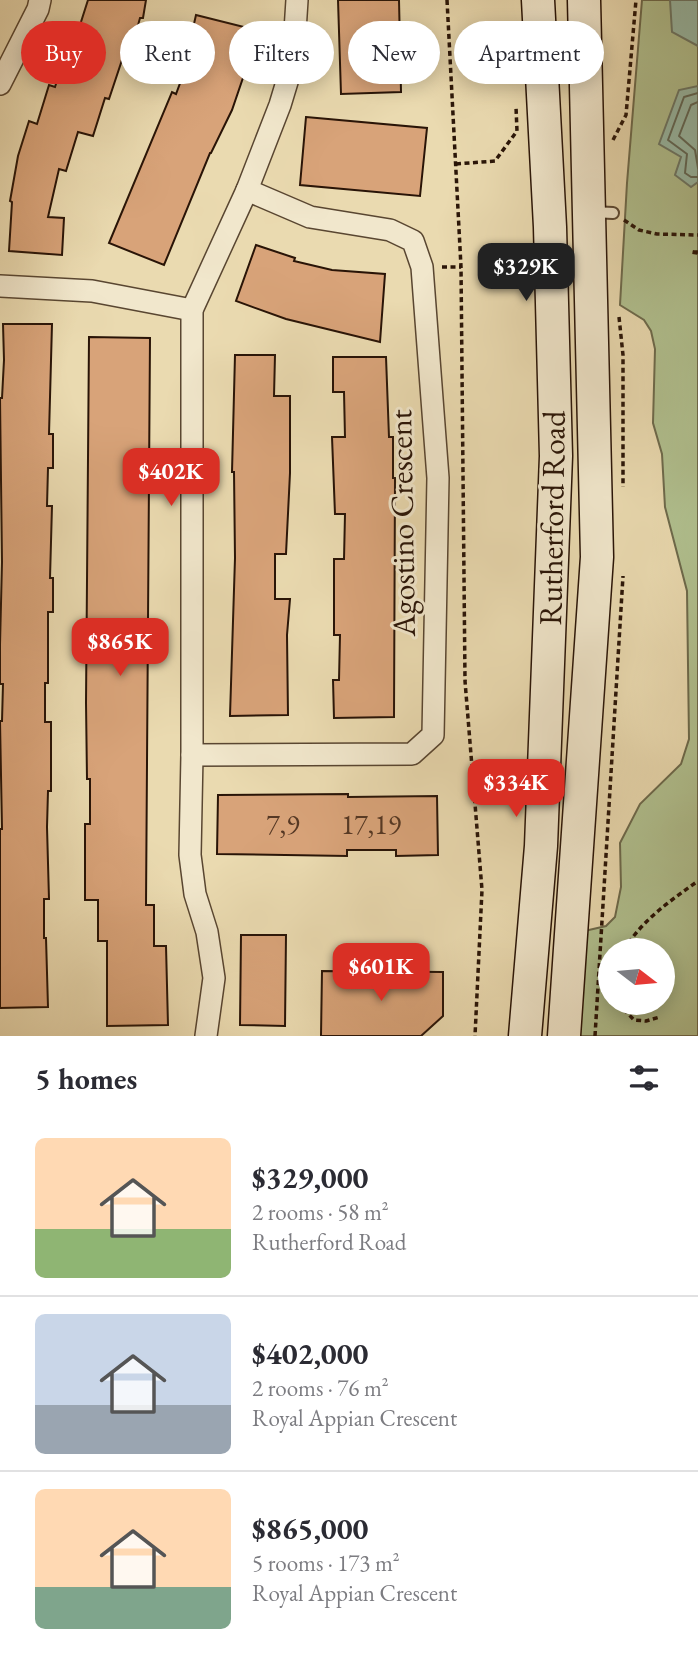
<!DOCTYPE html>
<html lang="en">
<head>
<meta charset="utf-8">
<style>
	:root { --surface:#fff; --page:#f7f7f7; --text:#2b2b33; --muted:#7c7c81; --line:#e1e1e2; --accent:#d93025 }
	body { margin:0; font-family:"EB Garamond",serif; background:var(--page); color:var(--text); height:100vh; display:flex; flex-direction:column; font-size:26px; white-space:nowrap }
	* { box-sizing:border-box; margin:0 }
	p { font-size:23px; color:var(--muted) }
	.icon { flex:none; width:38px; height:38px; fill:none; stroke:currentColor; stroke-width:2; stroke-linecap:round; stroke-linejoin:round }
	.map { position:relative; height:1036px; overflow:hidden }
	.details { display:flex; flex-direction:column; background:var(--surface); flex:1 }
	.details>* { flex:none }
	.hud { position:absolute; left:21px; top:21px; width:656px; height:63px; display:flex; gap:14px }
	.needle { width:46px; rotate:106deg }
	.fabs { position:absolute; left:598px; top:938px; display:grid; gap:14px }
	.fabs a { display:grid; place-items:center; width:77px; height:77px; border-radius:50%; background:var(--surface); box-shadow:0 4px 18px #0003; font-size:35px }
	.price { position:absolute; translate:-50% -60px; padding:0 16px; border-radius:14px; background:var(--accent); color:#fff; font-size:23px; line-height:46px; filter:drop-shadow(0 2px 4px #0008) }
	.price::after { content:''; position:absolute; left:50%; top:42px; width:21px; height:16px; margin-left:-10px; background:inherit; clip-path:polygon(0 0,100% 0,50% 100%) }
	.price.on { background:#222; color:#fff }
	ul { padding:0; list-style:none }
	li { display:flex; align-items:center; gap:21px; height:175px; padding:0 35px }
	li+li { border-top:2px solid var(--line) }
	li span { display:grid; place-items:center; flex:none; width:196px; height:140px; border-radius:10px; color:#555 }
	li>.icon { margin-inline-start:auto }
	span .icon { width:84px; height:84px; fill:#fffc; stroke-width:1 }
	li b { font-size:30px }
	h2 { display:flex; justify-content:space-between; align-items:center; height:84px; padding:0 35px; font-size:30px }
	.tag { padding:0 24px; border-radius:32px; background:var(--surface); box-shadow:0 4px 18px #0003; font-size:24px; line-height:63px }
	.tag.on { background:var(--accent); color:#fff }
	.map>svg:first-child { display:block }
</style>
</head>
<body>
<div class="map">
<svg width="698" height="1036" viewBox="0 0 698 1036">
	<rect width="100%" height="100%" fill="#eadab0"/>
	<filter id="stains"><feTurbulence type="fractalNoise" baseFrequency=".00286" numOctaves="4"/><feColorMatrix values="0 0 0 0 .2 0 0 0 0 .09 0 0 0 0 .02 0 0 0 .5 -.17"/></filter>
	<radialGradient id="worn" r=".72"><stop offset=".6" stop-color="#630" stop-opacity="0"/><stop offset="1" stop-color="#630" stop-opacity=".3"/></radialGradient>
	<path fill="#b1c190" stroke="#6d6a4c" stroke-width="2" fill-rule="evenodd" d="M642 0H698V1036H576L580 932 606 926 615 917 621 887 620 843 640 804 681 764 689 739 687 591 665 507 662 454 653 423 655 349 651 331 644 320 620 305 627 183ZM611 950H663V1003H611Z"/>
	<g fill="#98bba8" stroke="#6c7868" stroke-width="2">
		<polygon points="670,0 698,0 698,46 672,32"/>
		<polygon points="698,86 698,182 691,187 675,175 681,157 659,144 679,90"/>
	</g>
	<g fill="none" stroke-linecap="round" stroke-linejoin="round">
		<g stroke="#606858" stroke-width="2">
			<polyline points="698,93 684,97 668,140 687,154 685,173 691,177 698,177"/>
			<polyline points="698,102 691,105 679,136 695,150 698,168"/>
		</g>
	</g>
	<g fill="#d8a379" stroke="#291407" stroke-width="2">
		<polygon points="88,0 146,0 143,18 140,18 128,62 122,60 109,99 105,98 93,136 78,132 66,171 59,169 48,217 64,218 62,255 9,251 12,202 10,201 18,156 29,121 37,124 49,85 55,87 67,49 72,50"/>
		<polygon points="338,0 399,0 401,92 341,94"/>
		<polygon points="196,15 256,30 246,69 232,110 211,153 210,153 164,265 109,243 172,92 176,94 192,51 188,50"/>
		<polygon points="306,117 427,128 420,196 300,185"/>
		<polygon points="256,245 295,258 294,261 332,270 385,274 380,342 286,319 236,301"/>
		<polygon points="3,324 52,324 49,434 53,434 53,468 48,468 47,506 52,506 50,578 53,578 53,612 48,612 48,683 45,683 45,722 51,722 51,791 48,791 47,827 49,899 44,899 44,938 46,938 48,1007 0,1008 0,829 2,829 0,721 2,721 3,684 0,684 0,645 2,562 0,398 2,398 4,360"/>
		<polygon points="89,337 150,338 146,905 154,905 154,946 166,946 168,1025 107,1026 107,941 98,941 98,900 85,900 85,824 90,824 90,779 87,779 86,703"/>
		<polygon points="235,355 275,355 274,396 290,396 290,473 286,554 275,554 275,599 290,599 287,635 288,715 230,716 235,558 234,472 232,472"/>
		<polygon points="333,357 386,357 389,437 393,437 393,478 395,478 394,717 334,718 333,680 339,680 340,635 334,635 334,559 344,559 345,514 335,514 332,437 345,437 344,392 333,392"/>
		<polygon points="348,794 348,797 437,796 438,855 396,856 396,850 347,850 347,856 217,854 218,795"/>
		<polygon points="241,935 286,935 285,1026 240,1025"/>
		<polygon points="322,971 443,972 443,1016 421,1036 321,1036"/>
	</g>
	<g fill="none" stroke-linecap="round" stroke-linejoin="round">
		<defs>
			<polyline id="lane" points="592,212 613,213"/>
			<g id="street">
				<polyline points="0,84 38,9 40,0"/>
				<polyline points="0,286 92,291 192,310"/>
				<polyline points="192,755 412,754 433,735 438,478 422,267 413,241 390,230 310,217 247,190"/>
				<polyline points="206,1036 214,978 207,932 195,894 190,855 192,755 192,310 247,190 280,105 293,62 297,0"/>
			</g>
			<g id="secondary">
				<polyline points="525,1036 541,846 556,456 550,227 538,0"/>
				<polyline points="564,1036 597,557 584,0"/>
			</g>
		</defs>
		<use href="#lane" stroke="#594631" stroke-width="14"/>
		<use href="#street" stroke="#594631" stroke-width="24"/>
		<use href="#secondary" stroke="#291407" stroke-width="35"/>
		<g stroke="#291407" stroke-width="3.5" stroke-dasharray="5 3.5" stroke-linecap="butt">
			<polyline points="447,0 461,267 465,681 482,890 475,1036"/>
			<polyline points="613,140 626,115 636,0"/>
			<polyline points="456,164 495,161 517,131 516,107"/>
			<polyline points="624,220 639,230 657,234 698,235"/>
			<polyline points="698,252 691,252 698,253"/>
			<polyline points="442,267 461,267"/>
			<polyline points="619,317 623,355 623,487"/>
			<path d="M624 950C642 920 670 901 698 881"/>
			<polyline points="618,1003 634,1020 646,1021 660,1017"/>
			<polyline points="595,1036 623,576"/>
		</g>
		<use href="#lane" stroke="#f1e7cc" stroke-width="10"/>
		<use href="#street" stroke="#f1e7cc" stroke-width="21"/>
		<use href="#secondary" stroke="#f1e7cc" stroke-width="32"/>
	</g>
	<g text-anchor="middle" stroke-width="6" stroke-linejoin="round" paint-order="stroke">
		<g font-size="28" fill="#553824">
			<text x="283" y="834">7,9</text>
			<text x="371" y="834">17,19</text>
		</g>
		<g font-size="32" fill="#291407" stroke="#f1e7cc">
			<text transform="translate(552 518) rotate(-89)" y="11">Rutherford Road</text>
			<text transform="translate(402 523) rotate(-91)" y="11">Agostino Crescent</text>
		</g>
	</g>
	<rect width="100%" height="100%" filter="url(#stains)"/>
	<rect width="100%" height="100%" fill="url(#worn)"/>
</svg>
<div class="fabs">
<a><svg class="needle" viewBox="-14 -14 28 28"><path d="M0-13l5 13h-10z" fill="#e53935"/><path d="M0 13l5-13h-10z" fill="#7c7c81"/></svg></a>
</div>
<b class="price on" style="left:526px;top:303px">$329K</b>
<b class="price" style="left:171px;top:508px">$402K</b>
<b class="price" style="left:120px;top:678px">$865K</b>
<b class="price" style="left:516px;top:819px">$334K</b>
<b class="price" style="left:381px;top:1003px">$601K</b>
<div class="hud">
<a class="tag on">Buy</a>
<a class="tag">Rent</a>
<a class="tag">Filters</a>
<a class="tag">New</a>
<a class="tag">Apartment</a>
</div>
</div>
<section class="details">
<h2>5 homes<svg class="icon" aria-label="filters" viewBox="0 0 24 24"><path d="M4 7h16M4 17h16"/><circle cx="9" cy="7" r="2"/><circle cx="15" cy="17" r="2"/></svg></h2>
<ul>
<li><span style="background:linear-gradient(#ffd9b3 65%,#8fb573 0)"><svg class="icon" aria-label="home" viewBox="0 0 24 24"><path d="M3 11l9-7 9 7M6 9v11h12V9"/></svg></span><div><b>$329,000</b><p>2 rooms · 58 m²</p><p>Rutherford Road</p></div></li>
<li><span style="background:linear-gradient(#c9d6e8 65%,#9aa5b1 0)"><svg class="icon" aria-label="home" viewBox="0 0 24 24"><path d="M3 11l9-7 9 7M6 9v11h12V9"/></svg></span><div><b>$402,000</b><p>2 rooms · 76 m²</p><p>Royal Appian Crescent</p></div></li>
<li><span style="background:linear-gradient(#ffd9b3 70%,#7fa58c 0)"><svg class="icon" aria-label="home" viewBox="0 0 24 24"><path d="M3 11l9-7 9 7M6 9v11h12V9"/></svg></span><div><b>$865,000</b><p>5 rooms · 173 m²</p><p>Royal Appian Crescent</p></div></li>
</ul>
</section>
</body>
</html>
